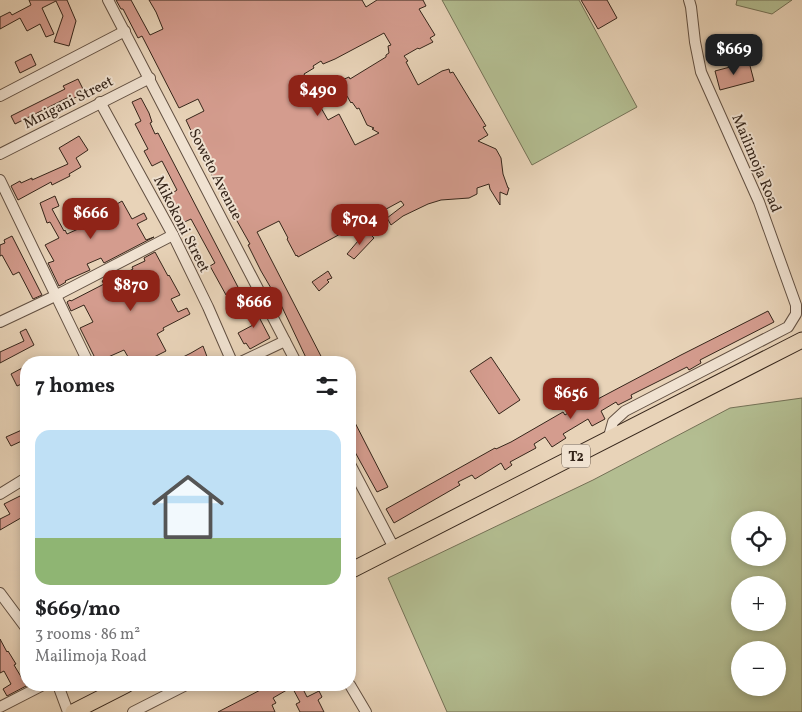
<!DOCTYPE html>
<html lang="en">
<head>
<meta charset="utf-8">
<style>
	:root { --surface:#fff; --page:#f2f2f2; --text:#202124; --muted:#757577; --accent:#8f2418 }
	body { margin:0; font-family:Vollkorn,serif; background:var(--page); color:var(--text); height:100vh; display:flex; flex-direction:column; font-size:19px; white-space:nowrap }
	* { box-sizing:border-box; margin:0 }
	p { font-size:16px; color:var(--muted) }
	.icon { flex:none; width:28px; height:28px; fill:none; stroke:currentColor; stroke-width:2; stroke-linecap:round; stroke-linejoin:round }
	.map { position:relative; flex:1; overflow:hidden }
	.panel { position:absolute; left:20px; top:356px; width:336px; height:335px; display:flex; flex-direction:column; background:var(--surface); border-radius:20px; box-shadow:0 2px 8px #0003 }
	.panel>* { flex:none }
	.tools { position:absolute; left:731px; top:511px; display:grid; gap:10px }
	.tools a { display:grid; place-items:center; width:55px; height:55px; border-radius:50%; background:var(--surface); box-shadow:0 2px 8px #0003; font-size:25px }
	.price { position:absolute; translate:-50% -42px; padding:0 11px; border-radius:10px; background:var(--accent); color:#fff; font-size:16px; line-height:32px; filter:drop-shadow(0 1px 2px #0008) }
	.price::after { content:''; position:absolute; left:50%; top:30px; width:15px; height:11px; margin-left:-8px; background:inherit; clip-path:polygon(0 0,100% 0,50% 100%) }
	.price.on { background:#222; color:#fff }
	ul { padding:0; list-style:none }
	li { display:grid; align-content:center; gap:10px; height:265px; padding:0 15px }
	li span { display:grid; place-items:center; height:155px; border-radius:15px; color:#555 }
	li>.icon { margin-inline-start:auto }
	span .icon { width:90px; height:90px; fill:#fffc; stroke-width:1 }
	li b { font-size:21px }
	h2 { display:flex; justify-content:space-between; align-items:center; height:60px; padding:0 15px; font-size:21px }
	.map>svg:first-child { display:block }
</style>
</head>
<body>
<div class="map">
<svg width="802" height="712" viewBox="0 0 802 712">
	<rect width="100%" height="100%" fill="#e8d3b8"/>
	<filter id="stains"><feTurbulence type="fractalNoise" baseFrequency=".004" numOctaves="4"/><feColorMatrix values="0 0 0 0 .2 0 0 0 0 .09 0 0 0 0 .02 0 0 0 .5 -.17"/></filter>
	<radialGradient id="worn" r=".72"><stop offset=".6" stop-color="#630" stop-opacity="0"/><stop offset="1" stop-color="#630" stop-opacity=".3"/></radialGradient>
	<g fill="#b3bd91" stroke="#747156" fill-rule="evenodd">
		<polygon points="442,0 579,0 637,107 532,165"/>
		<polygon points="737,0 792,0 772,14 736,5"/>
		<path d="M802 398V712H447L388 578 593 480 730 408ZM740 520H778V558H740ZM740 585H778V622H740ZM740 650H778V688H740Z"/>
	</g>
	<g fill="#d49c8e" stroke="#35251a" fill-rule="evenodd">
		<polygon points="29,0 67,0 76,21 69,46 54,42 63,16 56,1 42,8 54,34 46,37 40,24 27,31 20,18 0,29 0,17 10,12 12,15 31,5"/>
		<path d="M116 0H131L150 35 163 29 156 12 149 0H362L366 7 377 0H423L426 6 419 9 435 35 430 38 433 42 419 49 418 48 404 56 408 61 406 62 418 85 442 71 449 69 450 73 453 72 486 126 483 127 488 135 478 141 496 149 501 158 503 174 508 188H509L507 195 500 192V205L490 189 489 184 477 188V194L469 198 441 200 428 204 403 216 391 225 387 218 404 205 401 201 298 257 297 255 296 256 287 239 288 238 279 221 257 232 324 362H308L282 307 261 271 248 245 250 244 215 182 186 120 204 111 198 99 179 108 142 36 138 38 123 9H121ZM384 33 391 45 388 46 389 53 386 55V57L350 79 349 77 335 83 344 98 347 96 351 103 352 102 357 109 359 108 367 125 374 128 372 129 379 133 355 145 339 114 328 120 320 106 331 101 324 87 312 90 304 74 314 68 313 66 321 61 323 64 335 59Z"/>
		<polygon points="581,0 607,0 617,18 598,29"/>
		<polygon points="31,54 36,65 20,73 15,62"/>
		<polygon points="749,62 754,81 720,90 715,71"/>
		<polygon points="78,79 85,93 70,100 69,97 15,124 11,116 65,89 63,86"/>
		<polygon points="141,98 149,113 152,122 150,123 155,134 158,133 239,289 226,295 210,266 215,263 191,219 178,225 164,199 177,190 162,161 152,166 144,151 148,149 135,124 141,121 132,102"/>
		<polygon points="79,136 88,150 76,158 81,167 69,174 70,176 52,185 51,182 18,200 11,186 20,181 21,183 32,178 32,180 68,164 59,148"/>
		<polygon points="55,196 59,206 52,209 64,231 65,230 67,234 107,216 105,211 122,201 132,219 144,213 147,219 137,224 146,240 154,237 104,263 101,258 87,264 90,270 65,281 66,282 59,286 48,263 54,261 45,245 59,238 50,222 47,223 40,203"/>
		<polygon points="369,233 374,238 354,259 347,254 358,241"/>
		<polygon points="12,236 42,295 33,299 19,272 13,275 2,255 0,256 0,245 5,243 4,240"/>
		<polygon points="155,252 168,276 169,275 180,295 171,299 178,312 187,308 190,314 163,328 164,330 157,334 166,351 150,359 152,362 131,362 124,350 97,362 80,328 93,322 84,305 71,311 67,302 70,300 71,301 104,284 102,281 115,275 116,278 133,269 132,267 145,261 144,258"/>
		<polygon points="328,271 332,278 327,280 329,282 319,291 312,282"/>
		<polygon points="250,300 270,338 250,349 246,343 244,344 238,333 255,324 244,304"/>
		<polygon points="768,311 774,322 700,360 701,363 689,370 687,367 631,395 632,398 618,405 616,402 601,411 605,419 592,426 588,419 563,434 566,438 552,447 545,437 534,444 536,448 510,462 512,465 505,470 501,463 475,479 472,475 458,482 460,485 394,523 386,509 495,448 496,449 511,442 563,412 565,415 579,406 593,400 594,401 681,355"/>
		<polygon points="26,329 34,345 0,363 0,352 24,341 20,332"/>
		<polygon points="203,346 209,362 173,362 191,353"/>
		<polygon points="491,357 520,400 499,414 470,371"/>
		<polygon points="26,366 26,382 17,386 11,374"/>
		<polygon points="350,413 388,487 377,492 350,443"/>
		<polygon points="24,429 26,439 11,446 6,437"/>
		<polygon points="20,496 24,504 26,503 26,515 0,530 0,519 10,514 4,504"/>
		<polygon points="0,639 7,652 8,651 16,664 14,665 26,685 28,685 7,696 3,689 11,684 4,671 0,673"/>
		<polygon points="270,685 301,685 307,697 319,691 322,697 318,700 324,712 300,712 296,704 300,702 292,687 273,698 276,703 272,705 275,712 218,712"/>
	</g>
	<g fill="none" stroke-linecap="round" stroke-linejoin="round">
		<defs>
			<g id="minor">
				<polyline points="108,0 296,362"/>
				<polyline points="0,96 125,31"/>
				<polyline points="100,102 173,235 208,307 232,362"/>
				<polyline points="0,154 150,78"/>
				<polyline points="0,180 88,362"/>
				<polyline points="0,322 55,296 173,235"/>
				<polyline points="241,362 285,341"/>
				<polyline points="608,440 613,422 625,411 788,327 796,314 796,305 759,202 701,72 695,42 691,7 689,0"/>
				<polyline points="350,464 394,548"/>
				<polyline points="0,494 26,478"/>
				<polyline points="0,593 26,628"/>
				<polyline points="58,685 68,712"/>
				<polyline points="350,685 366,712"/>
				<polyline points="0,707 43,685"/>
				<polyline points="133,712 186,685"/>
			</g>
			<g id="highway">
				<polyline points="350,571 802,340"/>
				<polyline points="73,712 126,685"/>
			</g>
		</defs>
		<use href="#minor" stroke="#625042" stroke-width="12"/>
		<use href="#highway" stroke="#35251a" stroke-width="17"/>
		<use href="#minor" stroke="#f0e2d1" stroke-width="10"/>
		<use href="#highway" stroke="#e8d3b8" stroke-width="15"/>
	</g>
	<g text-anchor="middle" stroke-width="4" stroke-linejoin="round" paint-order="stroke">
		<rect fill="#f0e2d1" stroke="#6d5e51" stroke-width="1" x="562" y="444.5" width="28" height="23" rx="4"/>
		<g font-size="14" font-weight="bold" fill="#35251a">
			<text x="576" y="461">T2</text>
		</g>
		<g font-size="15" fill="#35251a" stroke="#f0e2d1">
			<text transform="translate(68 102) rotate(-27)" y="5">Mnigani Street</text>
			<text transform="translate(757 163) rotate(67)" y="5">Mailimoja Road</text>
			<text transform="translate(216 174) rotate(63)" y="5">Soweto Avenue</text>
			<text transform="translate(182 224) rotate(63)" y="5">Mikokoni Street</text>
		</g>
	</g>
	<rect width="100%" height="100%" filter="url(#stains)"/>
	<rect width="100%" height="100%" fill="url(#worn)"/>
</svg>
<div class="tools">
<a><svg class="icon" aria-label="locate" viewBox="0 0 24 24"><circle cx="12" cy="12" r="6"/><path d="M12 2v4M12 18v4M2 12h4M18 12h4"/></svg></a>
<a>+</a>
<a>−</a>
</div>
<b class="price on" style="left:734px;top:76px">$669</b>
<b class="price" style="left:318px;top:117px">$490</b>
<b class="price" style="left:91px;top:240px">$666</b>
<b class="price" style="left:360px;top:246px">$704</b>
<b class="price" style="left:131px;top:312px">$870</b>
<b class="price" style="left:254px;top:329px">$666</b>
<b class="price" style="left:571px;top:420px">$656</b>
<section class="panel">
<h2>7 homes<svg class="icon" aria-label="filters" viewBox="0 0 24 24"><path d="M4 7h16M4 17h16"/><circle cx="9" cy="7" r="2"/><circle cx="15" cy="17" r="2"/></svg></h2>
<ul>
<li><span style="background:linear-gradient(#bfe0f5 70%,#8fb573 0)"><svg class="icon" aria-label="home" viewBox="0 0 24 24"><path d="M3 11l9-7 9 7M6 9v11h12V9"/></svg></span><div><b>$669/mo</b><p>3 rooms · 86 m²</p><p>Mailimoja Road</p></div></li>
</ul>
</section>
</div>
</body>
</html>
